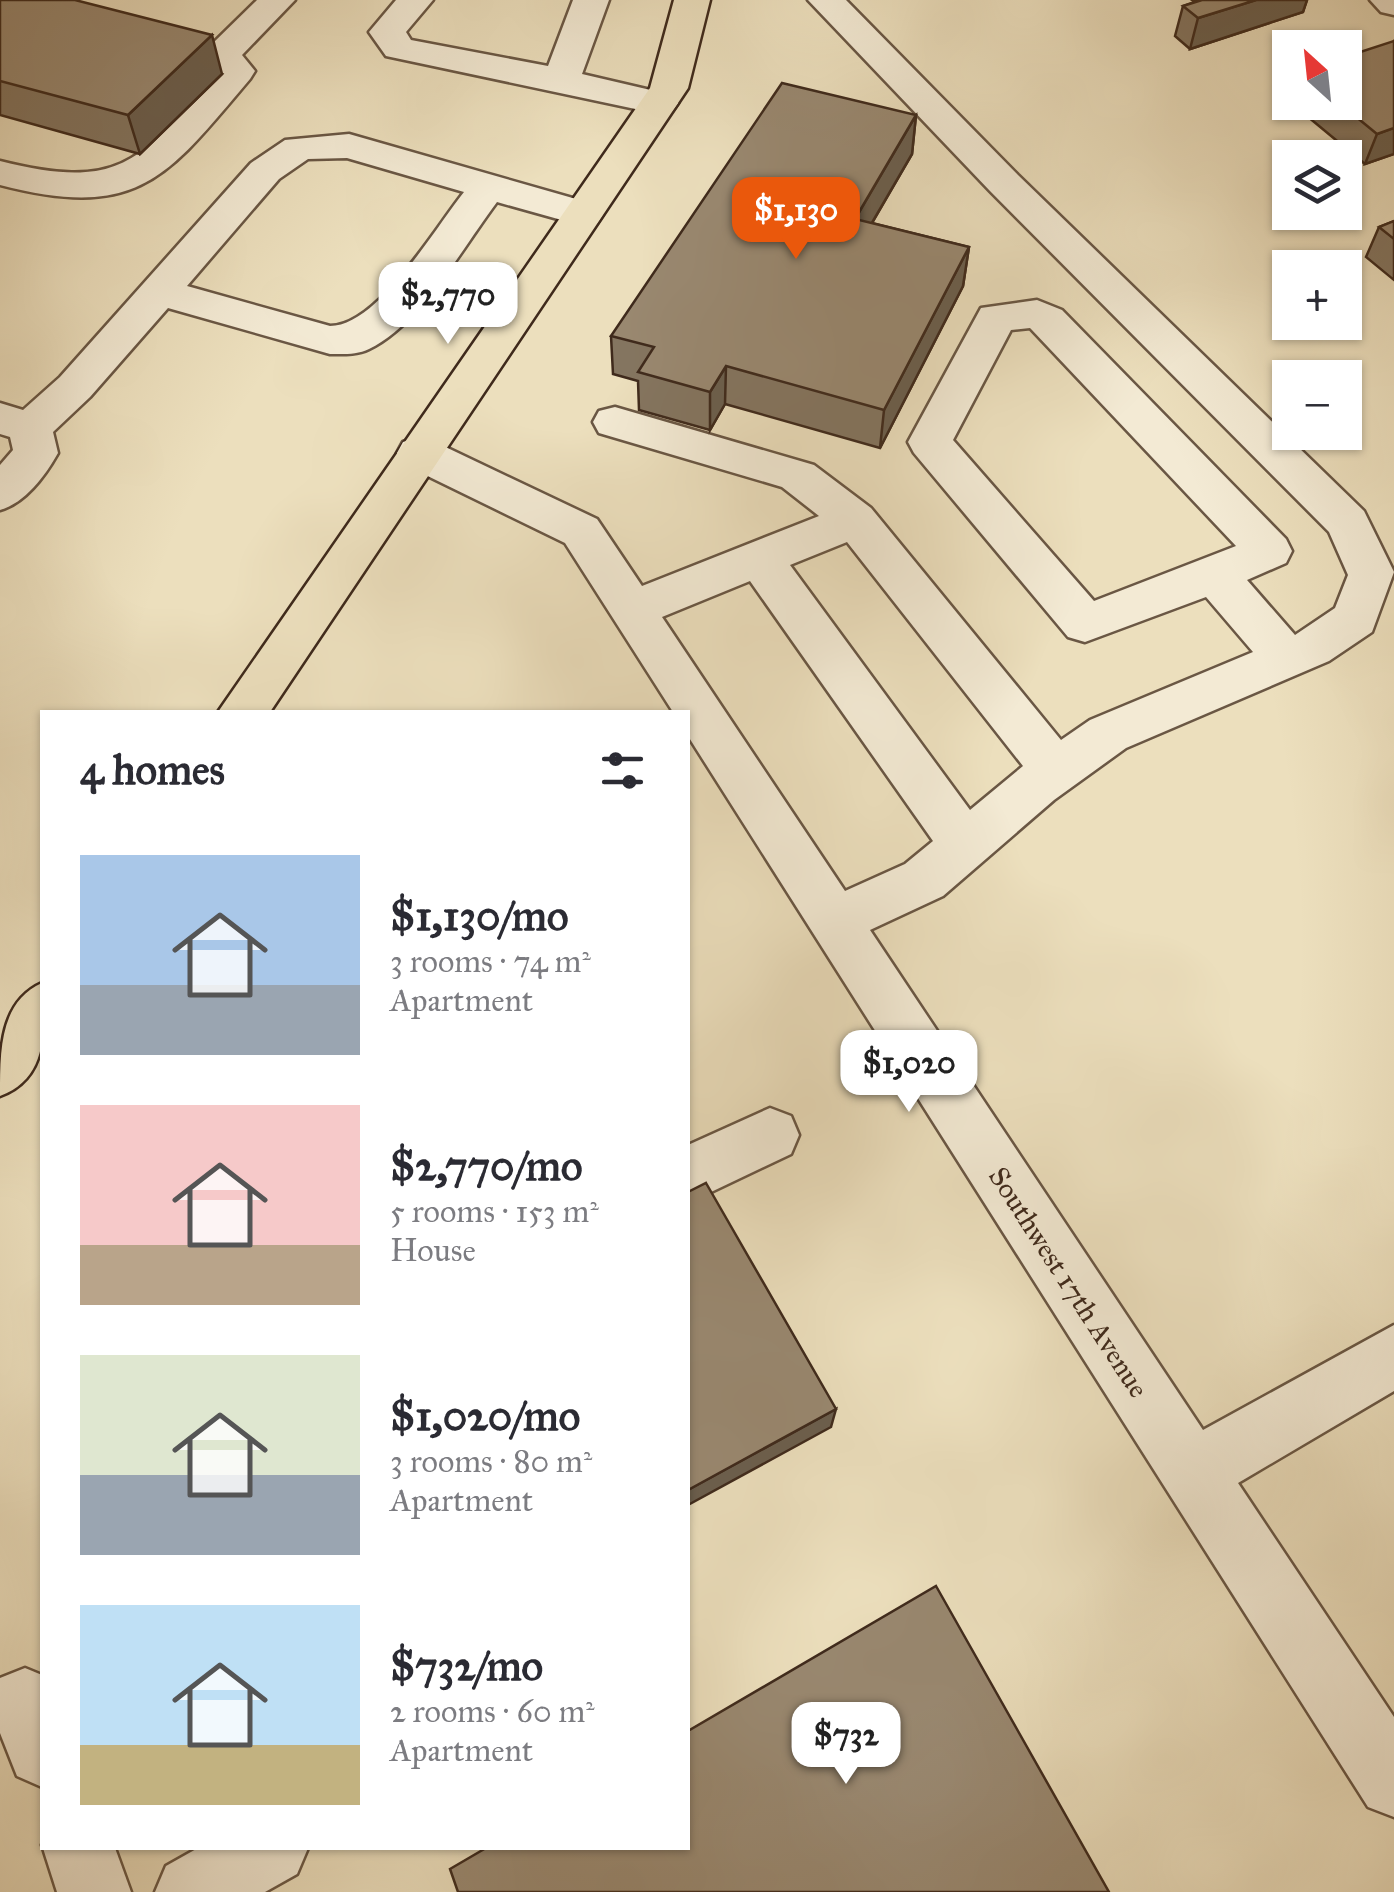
<!DOCTYPE html>
<html lang="en">
<head>
<meta charset="utf-8">
<style>
	:root { --surface:#fff; --page:#f7f7f7; --text:#2b2b33; --muted:#7c7c81; --accent:#ea580c }
	body { margin:0; font-family:"IM FELL Great Primer",serif; background:var(--page); color:var(--text); height:100vh; display:flex; flex-direction:column; font-size:38px; white-space:nowrap }
	* { box-sizing:border-box; margin:0 }
	p { font-size:32px; color:var(--muted) }
	.icon { flex:none; width:55px; height:55px; fill:none; stroke:currentColor; stroke-width:2; stroke-linecap:round; stroke-linejoin:round }
	.map { position:relative; flex:1; overflow:hidden }
	.side { position:absolute; left:40px; top:710px; width:650px; height:1140px; display:flex; flex-direction:column; background:var(--surface); border-radius:0px; box-shadow:0 2px 8px #0004 }
	.side>* { flex:none }
	.needle { width:65px; rotate:333deg }
	.fabs { position:absolute; left:1272px; top:30px; display:grid; gap:20px }
	.fabs a { display:grid; place-items:center; width:90px; height:90px; border-radius:0px; background:var(--surface); box-shadow:0 2px 8px #0004; font-size:50px }
	.price { position:absolute; translate:-50% -85px; padding:0 22px; border-radius:20px; background:#fff; color:#222; font-size:32px; line-height:65px; filter:drop-shadow(0 2px 5px #0008) }
	.price::after { content:''; position:absolute; left:50%; top:60px; width:30px; height:22px; margin-left:-15px; background:inherit; clip-path:polygon(0 0,100% 0,50% 100%) }
	.price.on { background:var(--accent); color:#fff }
	ul { padding:0; list-style:none }
	li { display:flex; align-items:center; gap:30px; height:250px; padding:0 40px }
	li span { display:grid; place-items:center; flex:none; width:280px; height:200px; border-radius:0px; color:#555 }
	li>.icon { margin-inline-start:auto }
	span .icon { width:120px; height:120px; fill:#fffc; stroke-width:1 }
	li b { font-size:42px }
	h2 { display:flex; justify-content:space-between; align-items:center; height:120px; padding:0 40px; font-size:42px }
	.map>svg:first-child { display:block }
</style>
</head>
<body>
<div class="map">
<svg width="1394" height="1892" viewBox="0 0 1394 1892">
	<rect width="100%" height="100%" fill="#ecdfbd"/>
	<filter id="stains"><feTurbulence type="fractalNoise" baseFrequency=".002" numOctaves="4"/><feColorMatrix values="0 0 0 0 .2 0 0 0 0 .09 0 0 0 0 .02 0 0 0 .5 -.17"/></filter>
	<radialGradient id="worn" r=".72"><stop offset=".6" stop-color="#630" stop-opacity="0"/><stop offset="1" stop-color="#630" stop-opacity=".3"/></radialGradient>
	<g fill="none" stroke-linecap="round" stroke-linejoin="round">
		<defs>
			<g id="minor">
				<path d="M0 0 211 45 257 0H295L242 55 255 71 250 79C167 177 139 221 0 185V161C123 192 141 160 217 71L214 67 0 21Z"/>
				<polygon points="396,0 433,0 406,32 411,40 548,66 573,0 609,0 582,74 672,95 678,103 672,111 659,114 386,56 369,32"/>
				<path d="M808 0H846L1018 175 1364 511 1394 572 1372 632 1329 661 1126 748 1054 800 943 896 870 930 1203 1430 1394 1325V1391L1238 1483 1394 1717V1817L1368 1807 688 736V712H673L565 543 403 464 397 453 403 442 419 437 435 442 597 519 642 586 819 516 782 487 599 433 593 422 599 411 615 407 814 465 871 508 1061 740 1090 720 1253 652 1206 597 1085 642 1068 637 914 453 908 442 981 308 1037 300 1062 310 1286 539 1292 551 1286 563 1247 580 1295 635 1335 608 1348 575 1329 532 990 191ZM1030 328 1032 330 1236 546 1094 601 953 440 1011 330ZM847 542 1023 766 970 810 790 565ZM750 581 933 841 905 864 845 891 662 617Z"/>
				<polygon points="1370,0 1394,0 1394,15 1381,12"/>
				<path d="M349 134 597 205 603 214 597 223 583 226 497 202C463 247 420 325 369 349 357 355 343 354 330 354L168 308 90 397 53 432 58 453C45 476 25 503 0 510V465L13 450 10 437 0 434V403L23 410 60 377 251 163 285 140ZM347 158 464 192C435 228 378 326 330 326L187 286 279 179 308 159Z"/>
				<polygon points="770,1108 791,1116 799,1135 791,1154 688,1203 688,1145"/>
				<polygon points="25,1668 42,1675 42,1787 17,1776 0,1733 0,1678"/>
				<polygon points="42,1845 115,1848 131,1892 57,1892"/>
				<polygon points="198,1848 308,1848 297,1874 265,1892 155,1892 166,1866"/>
			</g>
			<g id="major">
				<polygon points="674,0 710,0 688,88 270,712 218,712 650,88"/>
				<path d="M42 983C45 1028 49 1078 0 1096 0 1049 0 1002 42 983Z"/>
			</g>
		</defs>
		<use href="#minor" stroke="#6a5744" stroke-width="5"/>
		<use href="#major" stroke="#3f2a1c" stroke-width="5"/>
		<use href="#minor" fill="#f3ead4" fill-rule="evenodd"/>
		<use href="#major" fill="#ecdfbd" fill-rule="evenodd"/>
	</g>
	<g fill="#847560" stroke="#3f2a1c" stroke-width="2.5">
		<polygon points="0,0 222,74 140,154 0,115"/>
		<polygon points="1192,0 1307,0 1303,12 1190,49 1175,36 1183,6 1195,2"/>
		<polygon points="1394,41 1394,154 1365,164 1290,102 1345,102"/>
		<polygon points="916,115 912,154 872,223 969,247 963,286 880,448 725,404 710,430 639,410 638,381 613,374 611,336"/>
		<polygon points="1394,221 1394,280 1366,257 1379,227"/>
	</g>
	<g fill="#6b5f4e" stroke="#3f2a1c" stroke-width="2.5">
		<polygon points="1256,0 1307,0 1303,12 1190,49 1198,18"/>
		<polygon points="212,35 222,74 140,154 128,115"/>
		<polygon points="916,115 912,154 852,257 855,219"/>
		<polygon points="1394,128 1394,154 1365,164 1377,134"/>
		<polygon points="969,247 963,286 880,448 884,410"/>
		<polygon points="726,366 725,404 710,430 710,392"/>
		<polygon points="836,1409 831,1427 688,1505 688,1490"/>
	</g>
	<g fill="#998870" stroke="#3f2a1c" stroke-width="2.5">
		<polygon points="0,0 75,0 212,35 128,115 0,81"/>
		<polygon points="1202,0 1256,0 1198,18 1183,6"/>
		<polygon points="1394,41 1394,128 1377,134 1338,102 1345,102 1345,57"/>
		<polygon points="782,83 916,115 855,219 969,247 884,410 726,366 710,392 638,372 654,347 611,336"/>
		<polygon points="1394,221 1394,239 1379,227"/>
		<polygon points="706,1183 836,1409 688,1490 688,1192"/>
		<polygon points="936,1586 1109,1892 458,1892 450,1869 486,1848 688,1848 688,1731"/>
	</g>
	<g text-anchor="middle" stroke-width="8" stroke-linejoin="round" paint-order="stroke">
		<g font-size="28" fill="#3f2a1c" stroke="#f3ead4">
			<text transform="translate(1069 1282) rotate(57)" y="10">Southwest 17th Avenue</text>
		</g>
	</g>
	<rect width="100%" height="100%" filter="url(#stains)"/>
	<rect width="100%" height="100%" fill="url(#worn)"/>
</svg>
<div class="fabs">
<a><svg class="needle" viewBox="-14 -14 28 28"><path d="M0-13l5 13h-10z" fill="#e53935"/><path d="M0 13l5-13h-10z" fill="#7c7c81"/></svg></a>
<a><svg class="icon" aria-label="layers" viewBox="0 0 24 24"><path d="M12 4l9 5-9 5-9-5zM3 14l9 5 9-5"/></svg></a>
<a>+</a>
<a>−</a>
</div>
<b class="price on" style="left:796px;top:262px">$1,130</b>
<b class="price" style="left:448px;top:347px">$2,770</b>
<b class="price" style="left:909px;top:1115px">$1,020</b>
<b class="price" style="left:846px;top:1787px">$732</b>
<section class="side">
<h2>4 homes<svg class="icon" aria-label="filters" viewBox="0 0 24 24"><path d="M4 7h16M4 17h16"/><circle cx="9" cy="7" r="2"/><circle cx="15" cy="17" r="2"/></svg></h2>
<ul>
<li><span style="background:linear-gradient(#a9c7e8 65%,#9aa5b1 0)"><svg class="icon" aria-label="home" viewBox="0 0 24 24"><path d="M3 11l9-7 9 7M6 9v11h12V9"/></svg></span><div><b>$1,130/mo</b><p>3 rooms · 74 m²</p><p>Apartment</p></div></li>
<li><span style="background:linear-gradient(#f6c9c9 70%,#b9a48a 0)"><svg class="icon" aria-label="home" viewBox="0 0 24 24"><path d="M3 11l9-7 9 7M6 9v11h12V9"/></svg></span><div><b>$2,770/mo</b><p>5 rooms · 153 m²</p><p>House</p></div></li>
<li><span style="background:linear-gradient(#dfe7d0 60%,#9aa5b1 0)"><svg class="icon" aria-label="home" viewBox="0 0 24 24"><path d="M3 11l9-7 9 7M6 9v11h12V9"/></svg></span><div><b>$1,020/mo</b><p>3 rooms · 80 m²</p><p>Apartment</p></div></li>
<li><span style="background:linear-gradient(#bfe0f5 70%,#c2b280 0)"><svg class="icon" aria-label="home" viewBox="0 0 24 24"><path d="M3 11l9-7 9 7M6 9v11h12V9"/></svg></span><div><b>$732/mo</b><p>2 rooms · 60 m²</p><p>Apartment</p></div></li>
</ul>
</section>
</div>
</body>
</html>
